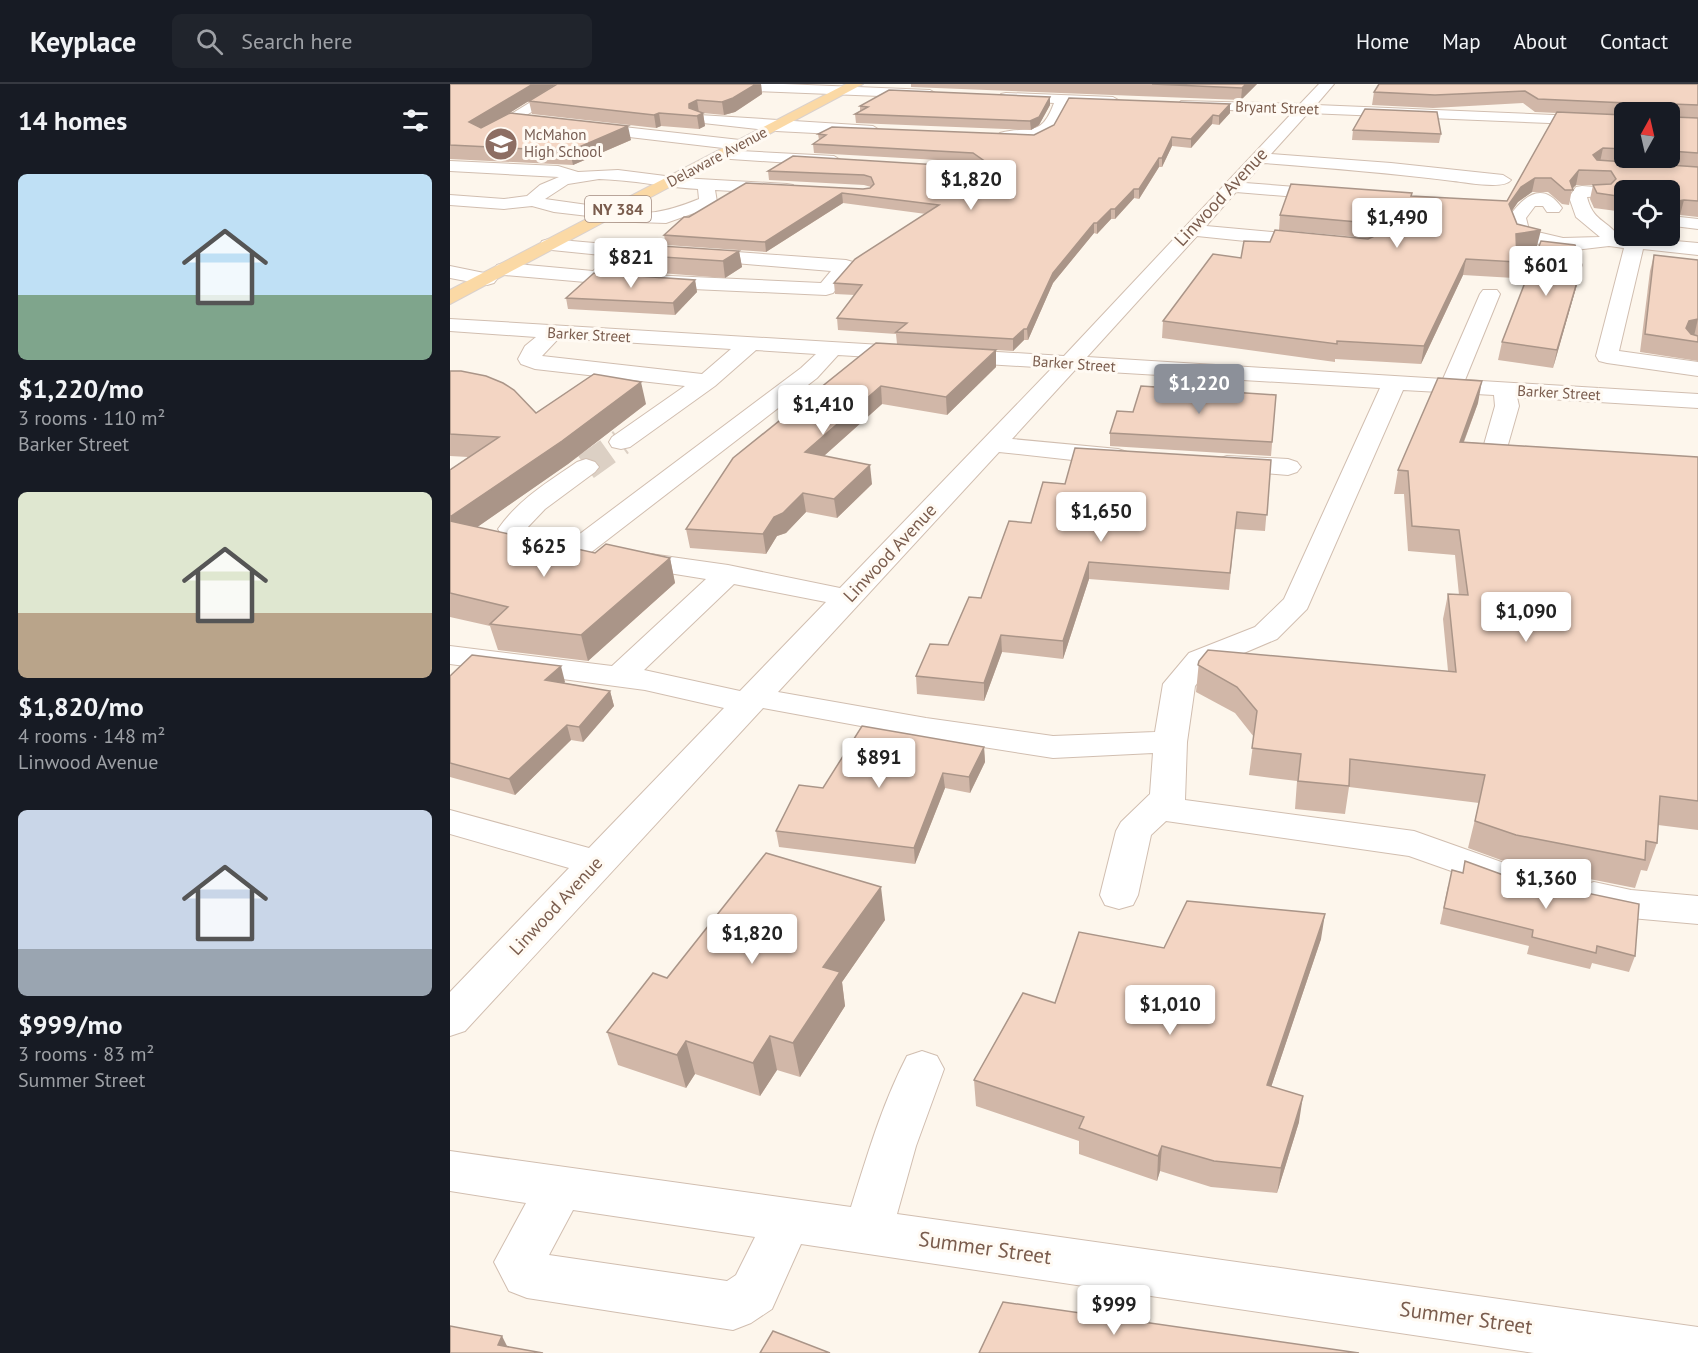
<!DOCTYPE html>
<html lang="en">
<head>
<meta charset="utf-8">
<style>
	:root { --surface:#171b24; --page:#20242c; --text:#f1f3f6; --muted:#9ea1a6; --line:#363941; --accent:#8c9099 }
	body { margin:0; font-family:"PT Sans",sans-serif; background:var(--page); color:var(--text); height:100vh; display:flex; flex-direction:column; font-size:22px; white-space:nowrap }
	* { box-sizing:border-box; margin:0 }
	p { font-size:20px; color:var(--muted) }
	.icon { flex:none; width:33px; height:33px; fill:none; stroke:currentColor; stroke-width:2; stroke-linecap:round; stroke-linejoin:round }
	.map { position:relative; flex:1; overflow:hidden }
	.drawer { display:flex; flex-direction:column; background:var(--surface); width:450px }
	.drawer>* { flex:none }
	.needle { width:39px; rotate:8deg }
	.tools { position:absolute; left:1164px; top:18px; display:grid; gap:12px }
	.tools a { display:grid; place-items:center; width:66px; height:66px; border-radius:9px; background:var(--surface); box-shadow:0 3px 9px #0003; font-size:30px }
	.price { position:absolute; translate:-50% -51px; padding:0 14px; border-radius:6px; background:#fff; color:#222; font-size:20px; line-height:39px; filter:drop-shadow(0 2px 3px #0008) }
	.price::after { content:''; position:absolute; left:50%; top:36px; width:18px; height:14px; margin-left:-9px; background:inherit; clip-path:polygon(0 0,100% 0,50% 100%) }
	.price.current { background:var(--accent); color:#fff }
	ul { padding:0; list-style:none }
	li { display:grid; align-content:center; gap:12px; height:318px; padding:0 18px }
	li span { display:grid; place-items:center; height:186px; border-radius:9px; color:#555 }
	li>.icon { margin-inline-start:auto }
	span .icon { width:108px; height:108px; fill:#fffc; stroke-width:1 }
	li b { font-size:26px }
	h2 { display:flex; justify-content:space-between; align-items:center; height:72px; padding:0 18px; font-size:26px }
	header { display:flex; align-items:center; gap:36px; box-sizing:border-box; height:84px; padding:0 30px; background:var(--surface); border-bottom:2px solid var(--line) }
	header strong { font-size:28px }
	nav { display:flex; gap:33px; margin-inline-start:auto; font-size:21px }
	.search { width:420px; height:54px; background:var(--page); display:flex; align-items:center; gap:15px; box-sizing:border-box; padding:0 21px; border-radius:9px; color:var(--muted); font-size:22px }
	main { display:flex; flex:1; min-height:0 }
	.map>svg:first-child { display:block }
</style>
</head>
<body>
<header>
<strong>Keyplace</strong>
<div class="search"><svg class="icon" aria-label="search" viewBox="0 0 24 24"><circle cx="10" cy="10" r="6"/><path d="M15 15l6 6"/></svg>Search here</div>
<nav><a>Home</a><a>Map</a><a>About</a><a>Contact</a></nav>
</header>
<main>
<section class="drawer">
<h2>14 homes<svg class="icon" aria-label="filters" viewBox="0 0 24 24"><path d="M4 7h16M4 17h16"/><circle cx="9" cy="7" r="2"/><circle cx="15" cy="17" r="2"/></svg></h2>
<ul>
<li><span style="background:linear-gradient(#bfe0f5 65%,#7fa58c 0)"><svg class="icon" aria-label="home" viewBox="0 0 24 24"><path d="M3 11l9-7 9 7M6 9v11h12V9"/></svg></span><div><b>$1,220/mo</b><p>3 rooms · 110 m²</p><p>Barker Street</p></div></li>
<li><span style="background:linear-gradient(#dfe7d0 65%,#b9a48a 0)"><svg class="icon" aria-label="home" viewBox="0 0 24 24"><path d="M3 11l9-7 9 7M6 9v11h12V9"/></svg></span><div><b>$1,820/mo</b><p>4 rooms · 148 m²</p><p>Linwood Avenue</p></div></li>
<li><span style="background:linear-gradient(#c9d6e8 75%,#9aa5b1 0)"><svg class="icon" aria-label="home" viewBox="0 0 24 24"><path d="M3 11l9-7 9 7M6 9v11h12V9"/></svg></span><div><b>$999/mo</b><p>3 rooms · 83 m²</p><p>Summer Street</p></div></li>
</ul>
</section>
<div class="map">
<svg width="1248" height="1269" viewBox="0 0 1248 1269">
	<rect width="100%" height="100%" fill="#fdf6ec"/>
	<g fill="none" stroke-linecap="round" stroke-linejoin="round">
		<polyline stroke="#dcd0c4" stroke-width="20" stroke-dasharray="20 10" stroke-linecap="butt" points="1220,141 1229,143"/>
		<polyline stroke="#dcd0c4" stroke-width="27" stroke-dasharray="27 14" stroke-linecap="butt" points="136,383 171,358"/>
		<defs>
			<g id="minor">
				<polygon points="110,0 127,0 75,32 290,56 298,61 290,66 60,39 53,35"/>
				<polygon points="220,0 333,0 480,6 487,10 480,14 227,4"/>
				<path d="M869 0H884L866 21 1174 34V42L858 29 821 70 941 79 1053 91 1061 96C1054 106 1015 98 1003 97 940 89 876 84 813 79L795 99 884 106 890 107 893 111 890 115 884 116 786 108 756 142 865 152 872 154 874 158 872 162 865 164 747 152 637 273 993 295 1030 210 1033 206H1047L1050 210 1015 296 1248 310V324L1067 313 1069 322 1057 364 1054 369 1045 371 1036 369 1033 364 1045 322 1044 311 953 306 857 525 827 555 761 583 745 602 737 658 735 716 964 747 1071 785 1077 794 1071 803 1058 807 959 772 716 737 701 751 688 811 683 821 669 825 655 821 650 811 666 747 671 738 700 710 703 669 603 674 476 654 313 624 15 947 0 952V908L119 784 0 750V726L139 764 274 624 195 606 0 580V562L162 582 256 495 169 481 165 475 169 469 179 467 278 481 390 504 602 284 388 271 367 294 135 473 125 475 58 460 48 445C69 415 98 398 127 378L136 375 145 378 149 383 145 388 95 425 76 445 78 448 119 458 351 284 366 270 306 266 265 302 180 363 171 365 162 363 159 358 162 353 235 302 85 285 71 280 68 275 75 262 86 253 0 247V235L614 272 842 29 736 24 731 23 729 20 731 17 850 20ZM109 254 281 265 252 290 92 272ZM625 286 930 304 834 515 805 543 739 569 713 600 705 648 603 652 476 634 328 608 549 368 668 381 677 378 681 373 677 368 668 365 562 355ZM284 500 376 518 290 607 194 586Z"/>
				<path d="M556 9 663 13 670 17 663 21 618 20C607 52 583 64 550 55L547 52 550 49C579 41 591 55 604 19L551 16 549 13 551 10Z"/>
				<polygon points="249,31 423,42 431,47 423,52 326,47 244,38 242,35 244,32"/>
				<polygon points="272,66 384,72 392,77 384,82 266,74 264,71 266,68"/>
				<path d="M0 77 108 82 128 88 168 86 231 94 337 100 343 101 345 105 343 109 337 110 265 106 267 118 264 122 216 139 155 137 147 133 104 128 82 122 54 125 0 121V111L54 115 77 112 90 101 109 93 0 87ZM149 95C183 96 214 103 248 105L249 115C214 129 195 133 159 124L95 115 118 100Z"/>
				<path d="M1132 102 1158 104 1161 108 1158 112 1137 113C1143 137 1155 135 1169 152L1248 159V171L1193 165 1169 267 1248 278V292L1157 279 1149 277 1146 272 1174 164 1159 162 1125 166 1084 159 1065 153 1058 134C1073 113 1092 95 1112 124L1109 128H1097L1093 122H1085L1076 134 1079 146 1113 154 1150 153 1126 133 1119 113 1126 103Z"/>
				<polygon points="1230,133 1248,135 1248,145 1224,142 1221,138 1224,134"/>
				<polygon points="99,155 178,162 185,164 187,168 154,197 147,199 54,191 47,189 44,185 47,181 54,179 143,187 161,172 92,165 90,161 92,157"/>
				<polygon points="245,165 396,176 403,178 406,182 383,209 376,211 199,203 192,201 189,197 192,193 199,191 371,199 381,187 238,175 236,171 238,167"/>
				<polygon points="0,182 44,191 47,195 44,199 37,201 0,194"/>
				<polygon points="777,372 838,375 847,378 851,383 847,388 838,391 768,385 764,380 768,375"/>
				<polygon points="1144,798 1181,806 1248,812 1248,840 1181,834 1130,822 1125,812 1130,802"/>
				<path d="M472 967 487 972 494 985 466 1062 447 1130 1248 1243V1269H1084L351 1160 322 1225 301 1239 283 1246 77 1214 59 1207 44 1178 76 1119 0 1107V1067L401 1123C417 1072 432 1020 457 972ZM123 1126 305 1153 286 1191 277 1197 99 1171Z"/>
			</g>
			<polygon id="major" points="396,0 413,0 0,220 0,206"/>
		</defs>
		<use href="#minor" stroke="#d1beb0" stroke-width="2"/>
		<use href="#major" stroke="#dad1cd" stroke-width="2"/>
		<use href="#minor" fill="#fff" fill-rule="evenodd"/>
		<use href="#major" fill="#fbd9a5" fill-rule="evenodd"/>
	</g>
	<g fill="#d1b7a8" fill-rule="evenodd">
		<polygon points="0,0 106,0 56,31 181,56 123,81 0,75"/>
		<polygon points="107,0 311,0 312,10 285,28 274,31 253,29 255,42 249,45 211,42 206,44 82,30 79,17"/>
		<polygon points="461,0 807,0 791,16 461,3"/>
		<path d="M1248 0V133L1230 131 1225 132 1222 143H1220V106H1174V128L1144 124 1140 115 1143 101H1126L1122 105 1119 121 1112 120 1098 108H1082L1068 118 1062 127 1067 140 1087 162 1067 165V178L1064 194 1013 191 971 280 885 275V278L712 254 713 237 791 174 820 158 918 154 829 146 830 131 961 112 1057 117 1107 29 1085 28 1073 19 983 24 922 21 924 8ZM1174 28H1220V74H1174Z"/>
		<polygon points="600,13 600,21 589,41 581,46 406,39 405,30 410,27 410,22"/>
		<polygon points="780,20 780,29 769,41 762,40 741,64 722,62 712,83 709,83 689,115 684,114 665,135 661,135 647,150 644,149 603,199 578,256 574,256 563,267 447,260 446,250 388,246 387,234 405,211 385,210 384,199 476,130 393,119 316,168 216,161 214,151 239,133 420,104 421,103 414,101 319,96 318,87 522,83 526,80 523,78 364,69 363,60 369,56 368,50 584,51"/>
		<polygon points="903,46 991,50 989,59 902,56"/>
		<polygon points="289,167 292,183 275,194 171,186 167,170"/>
		<polygon points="1204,171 1248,176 1248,277 1190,268 1200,187"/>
		<polygon points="245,196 247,208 225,231 118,225 116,214"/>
		<polygon points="1128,197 1103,284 1048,276 1052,258"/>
		<polygon points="426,259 546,283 497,331 432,320 374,372 422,400 387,434 356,428 336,449 327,452 316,470 240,464 236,445"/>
		<polygon points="0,287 86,329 196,320 118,380 27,443 145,469 220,474 225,499 138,577 48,566 40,542 0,533 0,386 18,373 0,372"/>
		<polygon points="826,311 821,372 660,362 660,349 683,328"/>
		<polygon points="1028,319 1014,358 1248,373 1248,746 1208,741 1207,759 1197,787 1191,786 1185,804 1059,779 1018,764 1029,719 899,703 895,730 845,725 847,697 799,691 804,653 785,629 746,608 749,577 998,587 993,535 998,510 1009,511 1005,471 958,467 954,410 944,410 948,386"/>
		<polygon points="821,376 815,447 785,445 779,506 639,495 613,575 552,568 534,617 467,610 466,592 498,561 531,514 581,439 615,400"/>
		<polygon points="0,592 115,598 114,599 160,607 164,622 133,658 121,656 65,711 0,693"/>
		<polygon points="534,663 535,678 520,709 495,704 465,780 329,763 326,747 373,704"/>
		<polygon points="1013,789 1185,872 1179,888 1142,879 1140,885 1077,870 1079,862 990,840 998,802"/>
		<polygon points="435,836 392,898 395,922 350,993 327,986 310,1012 245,990 236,1004 168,981 157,948 217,894"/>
		<polygon points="871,855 821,1003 849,1038 827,1109 761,1103 710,1087 707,1097 629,1070 629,1057 526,1022 524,996 605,919 714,864"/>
	</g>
	<g fill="#aa9588">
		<polygon points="83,0 106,0 23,52 19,38"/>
		<polygon points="306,0 311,0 312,10 285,28 274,31 272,18"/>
		<polygon points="796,0 807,0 791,16 792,4"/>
		<polygon points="600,13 600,21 589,41 581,46 580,37"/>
		<polygon points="247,16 249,29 240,31 239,20"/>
		<polygon points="780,20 780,29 769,41 769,32"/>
		<polygon points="209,29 211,42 206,44 204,31"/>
		<polygon points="253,29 255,42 249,45 247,32"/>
		<polygon points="763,31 762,40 741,64 741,55"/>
		<polygon points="178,42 181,56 123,81 120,67"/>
		<polygon points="722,53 722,62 712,83 712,74"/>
		<polygon points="1153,64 1150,78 1140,85 1143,71"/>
		<polygon points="709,74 709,83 689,115 689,105"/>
		<polygon points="1129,86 1126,101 1121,106 1120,97"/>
		<polygon points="1085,94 1082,108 1068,118 1056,135 1059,120 1071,103"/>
		<polygon points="684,105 684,114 665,135 665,125"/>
		<polygon points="392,109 393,119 316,168 315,158"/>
		<polygon points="1234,116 1230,131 1225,132 1222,143 1220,143 1220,128 1223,122 1228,117"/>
		<polygon points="661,125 661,135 647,150 647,139"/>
		<polygon points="644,139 644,149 603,199 578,256 577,245 603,189"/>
		<polygon points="1091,146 1087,162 1063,165 1066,150"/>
		<polygon points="289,167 292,183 275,194 273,177"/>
		<polygon points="1016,175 1013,191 971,280 974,262"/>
		<polygon points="1132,181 1128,197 1103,284 1107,266"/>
		<polygon points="245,196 247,208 225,231 223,219"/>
		<polygon points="1248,235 1244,252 1234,255 1236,244 1239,237"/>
		<polygon points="574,245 574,256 563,267 563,255"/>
		<polygon points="546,266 546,283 497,331 496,313"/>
		<polygon points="1032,297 1028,319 1005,381 1010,358"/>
		<polygon points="191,298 196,320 118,380 3,460 0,451 0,433"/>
		<polygon points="431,302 432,320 357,387 355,368"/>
		<polygon points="420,381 422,400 387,434 384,415"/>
		<polygon points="353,409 356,428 336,449 327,452 316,470 313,450 324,433"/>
		<polygon points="220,474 225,499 138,577 131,551"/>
		<polygon points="639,478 639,495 613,575 613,557"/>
		<polygon points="551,551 552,568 534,617 534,599"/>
		<polygon points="111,582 115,598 100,611 95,596"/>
		<polygon points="160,607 164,622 133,658 129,643"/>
		<polygon points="117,641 121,656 65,711 59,695"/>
		<polygon points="534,663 535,678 520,709 519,693"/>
		<polygon points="493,689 495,704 465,780 464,764"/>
		<polygon points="431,803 435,836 392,898 395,922 350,993 343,959 373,883"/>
		<polygon points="875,830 871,855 813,1027 817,1001"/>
		<polygon points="320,952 327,986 310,1012 303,979"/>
		<polygon points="236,957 245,990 236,1004 227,971"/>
		<polygon points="853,1012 849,1038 827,1109 831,1084"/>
		<polygon points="712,1062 710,1087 707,1097 708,1072"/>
		<polygon points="52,1252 60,1268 48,1261"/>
	</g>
	<g fill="#f3d5c3" stroke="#aa9588" stroke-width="1.5">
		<polygon points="0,0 83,0 19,38 31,44 60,29 178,42 120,67 0,61"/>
		<polygon points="107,0 306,0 283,14 272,18 247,16 239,20 239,24 253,29 247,32 209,29 204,31 79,17"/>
		<polygon points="702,0 796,0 792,4"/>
		<polygon points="929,0 1248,0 1248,21 1222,20 1221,31 1223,33 1248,34 1248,69 1220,67 1220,28 1179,28 1177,19 1088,15 1075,7 985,11 924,8"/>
		<polygon points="439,6 600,13 589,33 580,37 405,30 418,23 410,22"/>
		<polygon points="619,14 780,20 769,32 763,31 741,55 722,53 712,74 709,74 689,105 684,105 665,125 661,125 647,139 644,139 603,189 577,245 574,245 563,255 446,248 457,239 387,234 412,201 384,199 405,175 489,121 392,109 315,158 214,151 234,133 239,133 296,99 413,105 420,104 424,100 421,93 414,91 318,87 343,72 522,83 533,76 523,69 363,60 376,51 368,50 382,43 584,51 604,41"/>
		<polygon points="915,25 987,28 991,50 903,46"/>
		<polygon points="1107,28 1174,31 1174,65 1153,64 1143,71 1147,76 1248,83 1248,117 1234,116 1228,117 1223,122 1226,128 1220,128 1220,106 1174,106 1174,113 1147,109 1143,101 1161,100 1166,95 1161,87 1129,86 1120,97 1123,106 1115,106 1101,94 1085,94 1071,103 1059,120 1067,140 1091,146 1066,150 1067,178 1016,175 974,262 887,257 887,260 713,237 763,170 791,174 794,157 820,158 825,146 918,155 927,151 929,146 927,142 919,139 830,131 841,100 962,109 961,112 1057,117"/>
		<polygon points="1091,157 1125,161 1132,181 1107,266 1052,258"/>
		<polygon points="180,160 289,167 273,177 167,170"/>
		<polygon points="1204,171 1248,176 1248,235 1239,237 1236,244 1241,250 1248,252 1248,258 1195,250"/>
		<polygon points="144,189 245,196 223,219 116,214"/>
		<polygon points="426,259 546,266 496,313 431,302 355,368 420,381 384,415 353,409 333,429 324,433 313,450 236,445 283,374"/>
		<polygon points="0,287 11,287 36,292 53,299 64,306 86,329 144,290 191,298 112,357 0,433 0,386 49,353 0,350"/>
		<polygon points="988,294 1032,297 1010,358 1248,373 1248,717 1210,712 1207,759 1196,757 1195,776 1066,751 1025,737 1035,691 900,675 899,702 848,697 851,670 802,664 807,627 787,603 748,581 749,577 758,566 1006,588 998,510 1018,511 1009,446 962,442 958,387 948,386"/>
		<polygon points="691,302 826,311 822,358 660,349 667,327 683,328"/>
		<polygon points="625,364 821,376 817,431 787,428 780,489 639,478 613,557 551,551 534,599 466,592 480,560 498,561 519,513 531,514 559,437 581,439 593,398 615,400"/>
		<polygon points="0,437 145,469 156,460 220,474 131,551 40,540 58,523 0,509"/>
		<polygon points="22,571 111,582 95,596 160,607 129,643 117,641 59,695 0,679 0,592"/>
		<polygon points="412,642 534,663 519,693 493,689 464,764 326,747 349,701 373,704"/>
		<polygon points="316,769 431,803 373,883 390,888 343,959 320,952 303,979 236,957 227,971 157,948 203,889 217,894"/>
		<polygon points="1015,777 1056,792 1189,820 1185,872 1147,862 1146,869 1082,853 1083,846 994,824 1002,786 1013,789"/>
		<polygon points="737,817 875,830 817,1001 853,1012 831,1084 764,1077 712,1062 708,1072 629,1044 634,1033 524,996 573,909 605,919 629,848 714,864"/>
		<polygon points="553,1218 909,1269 529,1269"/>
		<polygon points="0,1242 52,1252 48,1261 93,1269 0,1269"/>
		<polygon points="323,1247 380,1269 310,1269"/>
	</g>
	<defs>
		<symbol id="school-disc" viewBox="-11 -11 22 22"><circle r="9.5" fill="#8d6e63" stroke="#fffaf3"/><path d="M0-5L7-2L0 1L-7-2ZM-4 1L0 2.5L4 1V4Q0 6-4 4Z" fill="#fff"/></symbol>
	</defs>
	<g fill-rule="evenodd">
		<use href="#school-disc" x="32" y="41" width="38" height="38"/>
	</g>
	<g text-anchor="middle" stroke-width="6" stroke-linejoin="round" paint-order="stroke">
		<g font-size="15" fill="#7a5c4d" stroke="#fffaf3">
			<text transform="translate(827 24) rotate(2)" y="5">Bryant Street</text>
			<text transform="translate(267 73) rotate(-28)" y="5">Delaware Avenue</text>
			<text transform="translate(139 251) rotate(3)" y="5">Barker Street</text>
			<text transform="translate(624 280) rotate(4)" y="5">Barker Street</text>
			<text transform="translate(1109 309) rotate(3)" y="5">Barker Street</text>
		</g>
		<g font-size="15" fill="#785e54" stroke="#fffaf3" text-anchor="start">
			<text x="74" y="56">McMahon<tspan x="74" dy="17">High School</tspan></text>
		</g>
		<rect fill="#fffaf3" stroke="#a28b7f" stroke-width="1.5" x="135" y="112" width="66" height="26" rx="4.5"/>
		<g font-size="16" font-weight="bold" fill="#7a5c4d">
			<text x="168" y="131">NY 384</text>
		</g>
		<g font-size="18" fill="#7a5c4d" stroke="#fffaf3">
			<text transform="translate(771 113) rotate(-47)" y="6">Linwood Avenue</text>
			<text transform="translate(440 469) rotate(-47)" y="6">Linwood Avenue</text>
			<text transform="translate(106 822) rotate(-47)" y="6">Linwood Avenue</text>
		</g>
		<g font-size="21" fill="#7a5c4d" stroke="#fffaf3">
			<text transform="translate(535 1164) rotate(8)" y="7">Summer Street</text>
			<text transform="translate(1016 1234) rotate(8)" y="7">Summer Street</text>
		</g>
	</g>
</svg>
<div class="tools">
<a><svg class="needle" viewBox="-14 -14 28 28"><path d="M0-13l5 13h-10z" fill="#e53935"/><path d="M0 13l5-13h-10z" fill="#9ea1a6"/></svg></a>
<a><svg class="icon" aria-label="locate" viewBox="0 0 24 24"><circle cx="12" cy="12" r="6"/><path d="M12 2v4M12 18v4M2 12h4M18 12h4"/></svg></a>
</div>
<b class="price" style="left:521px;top:127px">$1,820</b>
<b class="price" style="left:947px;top:165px">$1,490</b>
<b class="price" style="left:181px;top:205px">$821</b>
<b class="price" style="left:1096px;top:213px">$601</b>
<b class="price current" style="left:749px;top:331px">$1,220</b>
<b class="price" style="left:373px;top:352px">$1,410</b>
<b class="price" style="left:651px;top:459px">$1,650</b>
<b class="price" style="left:94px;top:494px">$625</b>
<b class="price" style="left:1076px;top:559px">$1,090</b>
<b class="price" style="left:429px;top:705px">$891</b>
<b class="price" style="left:1096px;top:826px">$1,360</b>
<b class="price" style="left:302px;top:881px">$1,820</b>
<b class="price" style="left:720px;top:952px">$1,010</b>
<b class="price" style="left:664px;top:1252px">$999</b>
</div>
</main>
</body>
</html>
